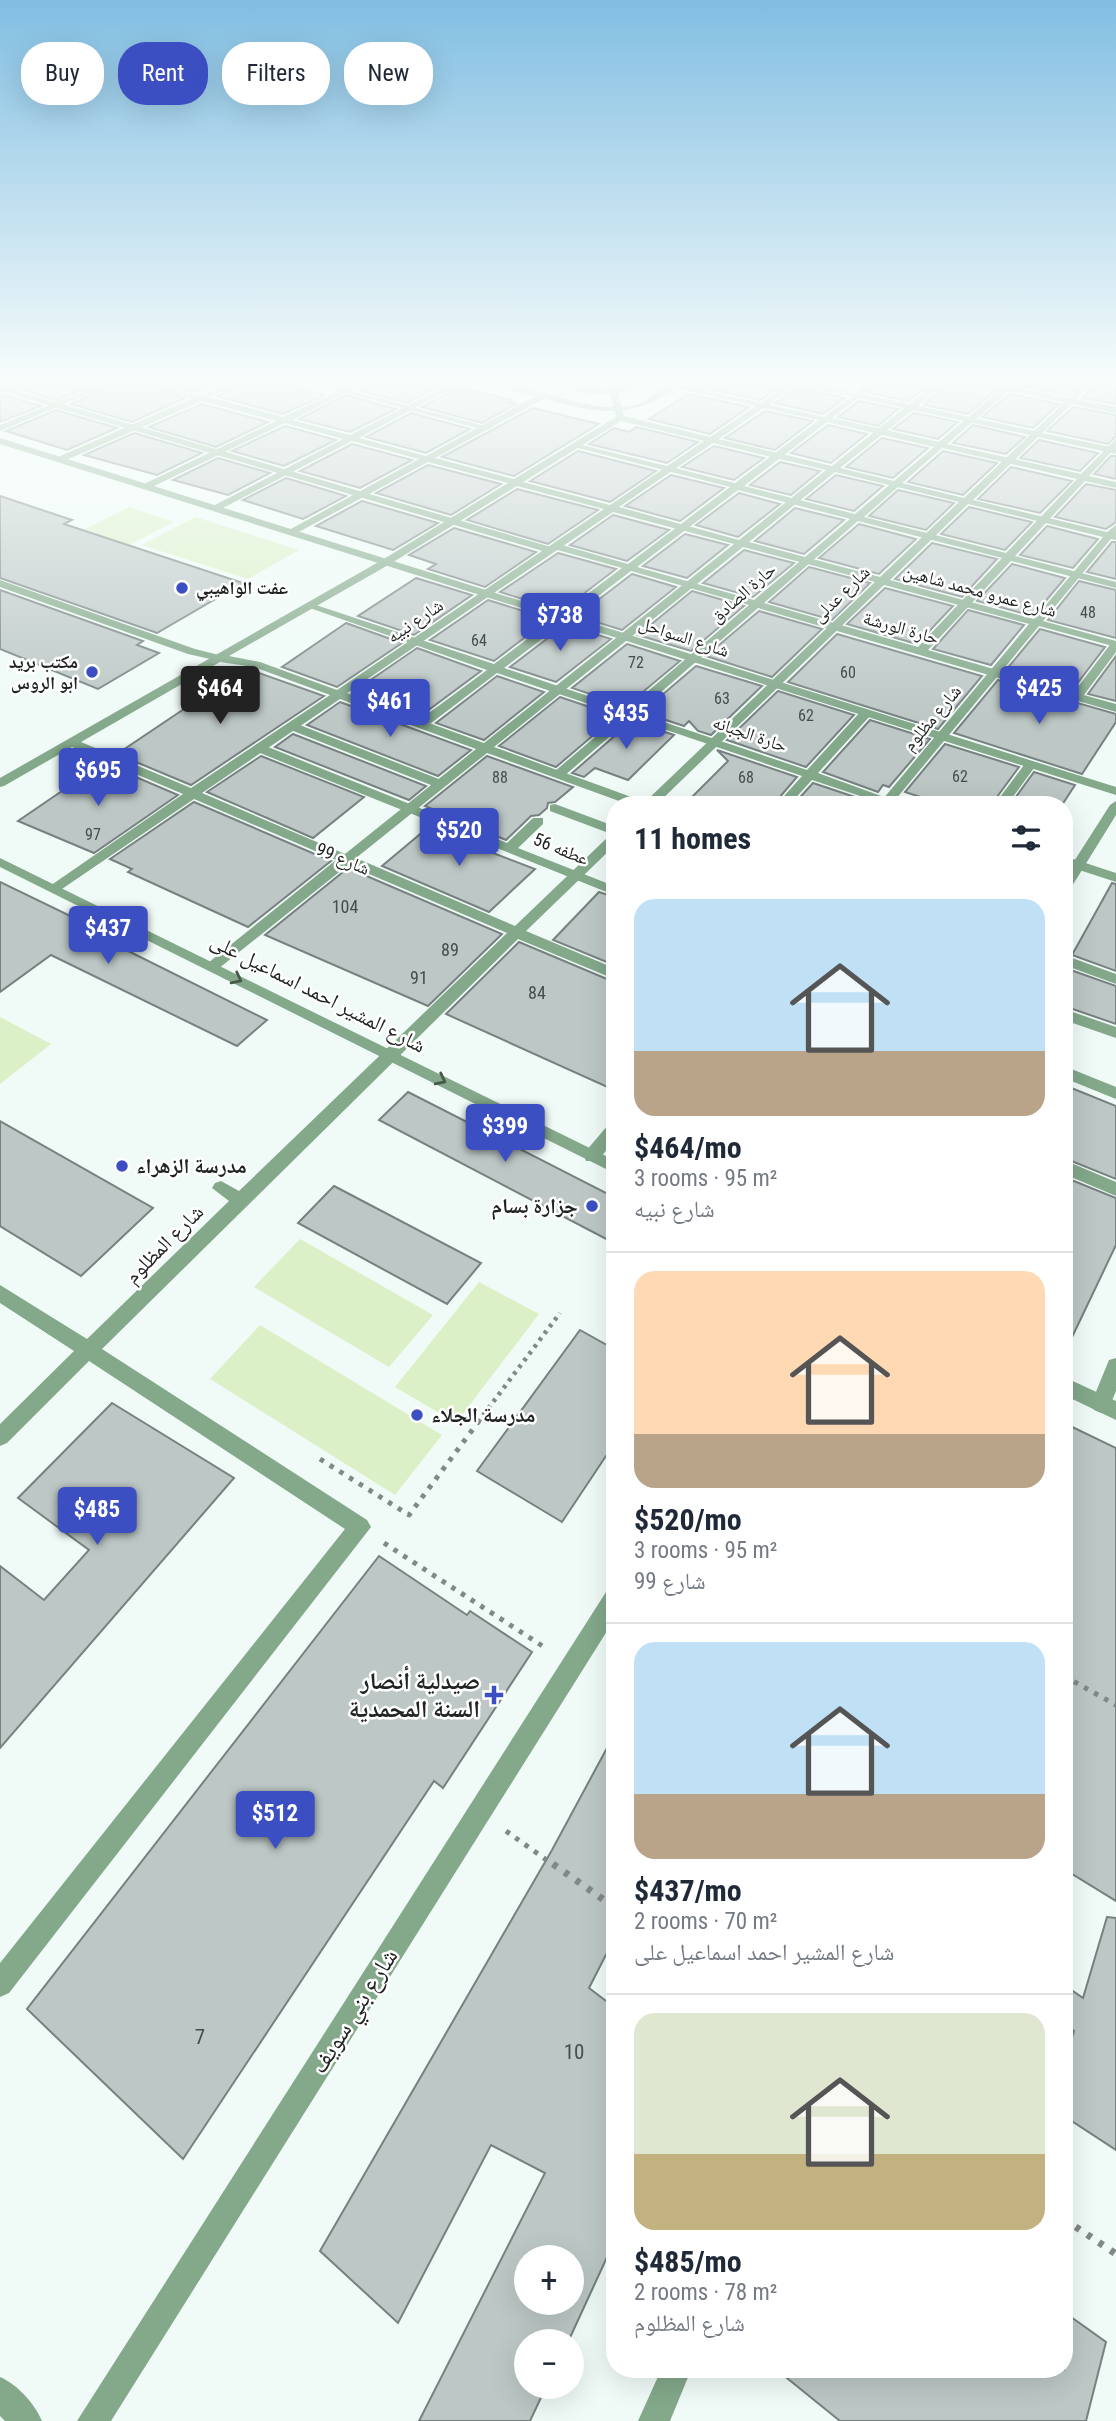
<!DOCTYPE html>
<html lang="en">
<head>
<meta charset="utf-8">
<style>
	:root { --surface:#fff; --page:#f6f6f7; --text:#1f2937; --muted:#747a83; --line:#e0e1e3; --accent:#3b4fc2 }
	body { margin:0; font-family:"Roboto Condensed","Noto Naskh Arabic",sans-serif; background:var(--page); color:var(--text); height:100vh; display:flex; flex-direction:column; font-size:26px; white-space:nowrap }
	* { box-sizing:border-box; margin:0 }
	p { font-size:23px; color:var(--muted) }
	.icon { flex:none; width:38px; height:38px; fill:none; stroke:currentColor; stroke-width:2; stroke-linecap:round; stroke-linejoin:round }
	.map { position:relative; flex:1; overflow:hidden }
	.sheet { position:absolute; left:606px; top:796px; width:467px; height:1582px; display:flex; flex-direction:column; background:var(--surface); border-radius:28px; box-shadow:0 7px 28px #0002 }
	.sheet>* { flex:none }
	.guide { position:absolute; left:21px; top:42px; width:480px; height:63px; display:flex; gap:14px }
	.tools { position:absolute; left:514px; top:2245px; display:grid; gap:14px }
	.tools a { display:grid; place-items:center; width:70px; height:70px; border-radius:50%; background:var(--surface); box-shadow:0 7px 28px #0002; font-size:35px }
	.price { position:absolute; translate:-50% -60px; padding:0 16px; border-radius:7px; background:var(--accent); color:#fff; font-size:23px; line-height:46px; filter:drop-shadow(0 2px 4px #0008) }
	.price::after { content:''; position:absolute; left:50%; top:42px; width:21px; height:16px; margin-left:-10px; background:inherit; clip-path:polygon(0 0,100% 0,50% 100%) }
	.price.active { background:#222; color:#fff }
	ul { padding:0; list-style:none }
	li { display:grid; align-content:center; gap:14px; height:371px; padding:0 28px }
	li+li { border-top:2px solid var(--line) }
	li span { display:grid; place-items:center; height:217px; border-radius:21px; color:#555 }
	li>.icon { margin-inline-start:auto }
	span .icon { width:126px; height:126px; fill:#fffc; stroke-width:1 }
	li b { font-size:30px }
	h2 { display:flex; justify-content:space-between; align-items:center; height:84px; padding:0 28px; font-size:30px }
	.pill { padding:0 24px; border-radius:28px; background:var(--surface); box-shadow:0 7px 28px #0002; font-size:24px; line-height:63px }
	.pill.active { background:var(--accent); color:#fff }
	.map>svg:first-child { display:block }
</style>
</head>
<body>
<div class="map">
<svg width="1116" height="2421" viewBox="0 0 1116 2421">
	<rect width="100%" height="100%" fill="#f0fbf7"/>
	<g fill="#dbf0c7">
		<polygon points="129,507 174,522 80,570 35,554"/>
		<polygon points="195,517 299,550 248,579 142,545"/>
		<polygon points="0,1017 51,1044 0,1084"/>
		<polygon points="300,1239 433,1315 389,1367 254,1287"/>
		<polygon points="479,1282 539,1314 456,1423 395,1387"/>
		<polygon points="260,1325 442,1435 395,1495 210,1379"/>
	</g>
	<g fill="#bcc7c6" stroke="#768180" stroke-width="2" fill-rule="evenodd">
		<polygon points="25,383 98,383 56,400 13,387"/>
		<polygon points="116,383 139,383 185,398 132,422 71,404"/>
		<polygon points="161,383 226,383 195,392"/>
		<polygon points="242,383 280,383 325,395 283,414 217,396"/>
		<polygon points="374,383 440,383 445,384 407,403 358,390"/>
		<polygon points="705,383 786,383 760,400 699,387"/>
		<polygon points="880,383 933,383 908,401 869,393"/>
		<polygon points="947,383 977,383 996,390 968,414 924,405"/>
		<polygon points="1020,383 1082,383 1068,395 1019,385"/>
		<polygon points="1096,383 1116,385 1116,404 1082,398"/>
		<polygon points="459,387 511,400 508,402 516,404 482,423 422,407"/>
		<polygon points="798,388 799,388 845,398 823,414 775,403"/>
		<polygon points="0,394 41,406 0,422"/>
		<polygon points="688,394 749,407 710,434 649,419"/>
		<polygon points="1010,394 1059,404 1033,428 982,417"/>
		<polygon points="346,395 396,409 350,432 299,419"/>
		<polygon points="859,401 898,409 878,426 838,417"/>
		<polygon points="202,404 268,422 216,447 149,427"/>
		<polygon points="1073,407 1116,415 1116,436 1108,444 1047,431"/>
		<polygon points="533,408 599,424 514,476 442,457"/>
		<polygon points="56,410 117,428 67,450 6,431"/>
		<polygon points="765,411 813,421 775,450 725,438"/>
		<polygon points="411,413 470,429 426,453 366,437"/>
		<polygon points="914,413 958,422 938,439 893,429"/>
		<polygon points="828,425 867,434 831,463 791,453"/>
		<polygon points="973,425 1025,437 1006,454 953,443"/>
		<polygon points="285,426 336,440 284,466 232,451"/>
		<polygon points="636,427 698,442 667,463 589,444 614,428 629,432"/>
		<polygon points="134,433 202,453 157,475 84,455"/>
		<polygon points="882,438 928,448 893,478 846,467"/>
		<polygon points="1039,440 1098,453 1080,471 1020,458"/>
		<polygon points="352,444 412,460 360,488 300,471"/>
		<polygon points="714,446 764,458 734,480 682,467"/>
		<polygon points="578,451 656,471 610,502 530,481"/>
		<polygon points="943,451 997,463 963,495 908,482"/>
		<polygon points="1111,456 1116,456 1116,479 1094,474"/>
		<polygon points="218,458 270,473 228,495 173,480"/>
		<polygon points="780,462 820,471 791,495 750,485"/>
		<polygon points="428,465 501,484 451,515 376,493"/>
		<polygon points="1011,467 1072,481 1040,513 978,499"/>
		<polygon points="671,475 724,488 680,521 625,506"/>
		<polygon points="836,475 883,486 854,511 806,499"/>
		<polygon points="286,478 346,496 303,519 243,500"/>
		<polygon points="1086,484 1116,490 1116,522 1106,529 1055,517"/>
		<polygon points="517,489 598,510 548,544 467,520"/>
		<polygon points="898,490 954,503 926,530 869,516"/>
		<polygon points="739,493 780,504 738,537 696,525"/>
		<polygon points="0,496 72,520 64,524 243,583 157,633 0,578"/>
		<polygon points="362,501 438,523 393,550 316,526"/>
		<polygon points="969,507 1032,522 1005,550 941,534"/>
		<polygon points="795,508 844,520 804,554 755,541"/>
		<polygon points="613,515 669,530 627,561 570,545"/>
		<polygon points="859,524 916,539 879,574 819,558"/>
		<polygon points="1047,526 1098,539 1073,568 1020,555"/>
		<polygon points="454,528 536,552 485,587 428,569 436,564 409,555"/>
		<polygon points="685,534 728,545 687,578 643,566"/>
		<polygon points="1112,542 1116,542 1116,579 1087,572"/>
		<polygon points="932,543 997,559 962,597 895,579"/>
		<polygon points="744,550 794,563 753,597 703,583"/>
		<polygon points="558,553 616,569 561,611 500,592"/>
		<polygon points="1012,564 1065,578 1033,616 977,601"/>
		<polygon points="809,567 870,583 832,620 769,602"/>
		<polygon points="632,574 676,587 622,630 577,616"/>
		<polygon points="416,578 472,595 414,635 358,616"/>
		<polygon points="1079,581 1116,590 1116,638 1048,620"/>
		<polygon points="885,588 953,606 917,644 847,624"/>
		<polygon points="0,590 143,641 137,645 159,653 98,689 0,649"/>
		<polygon points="692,591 744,606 691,651 638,635"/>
		<polygon points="488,600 549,619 494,661 430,640"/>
		<polygon points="968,610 1024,625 991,665 933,649"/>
		<polygon points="759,611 822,629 772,677 706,656"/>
		<polygon points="346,623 402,643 337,687 282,667"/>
		<polygon points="565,625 611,639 556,682 510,667"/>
		<polygon points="1040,629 1105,647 1073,689 1006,670"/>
		<polygon points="837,634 982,676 938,729 788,682"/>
		<polygon points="627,644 680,661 626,706 572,688"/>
		<polygon points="417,648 481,671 419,717 353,692"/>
		<polygon points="1116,656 1116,701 1088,694"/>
		<polygon points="696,666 762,686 711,735 698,731 689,721 684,726 642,712"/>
		<polygon points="245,668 324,696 191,785 117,754"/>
		<polygon points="497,676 544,692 484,740 436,723"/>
		<polygon points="998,680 1116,714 1116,722 1082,774 954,733"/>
		<polygon points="778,691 854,715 806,767 727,740"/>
		<polygon points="560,697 616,716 556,767 499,746"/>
		<polygon points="340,702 471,750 438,776 307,725"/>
		<polygon points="870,720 930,739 889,787 883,785 878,792 823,772"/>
		<polygon points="632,721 674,735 628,780 595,768 584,777 572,773"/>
		<polygon points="293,734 426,786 409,800 275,747"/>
		<polygon points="945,744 1019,767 991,805 945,805 905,792"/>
		<polygon points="717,750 797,777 773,805 684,805 728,761"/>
		<polygon points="261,756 364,797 313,838 207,792"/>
		<polygon points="487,756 573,787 555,802 548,803 547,808 539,815 531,816 506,840 425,806"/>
		<polygon points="103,763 178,795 94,853 18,821"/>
		<polygon points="1034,772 1075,785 1062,805 1010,805"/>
		<polygon points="813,783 870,802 867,805 793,805"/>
		<polygon points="194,802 331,861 248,927 128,872 132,869 110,859"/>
		<polygon points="431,825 496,851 493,853 535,869 489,912 382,866"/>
		<polygon points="348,868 502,934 428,1006 265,935"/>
		<polygon points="0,882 91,926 86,930 267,1020 237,1046 51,955 0,992"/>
		<polygon points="1112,883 1116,884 1116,971 1072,955"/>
		<polygon points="599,892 614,897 614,965 553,940"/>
		<polygon points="519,942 614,982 614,1090 446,1014"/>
		<polygon points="1065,968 1116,986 1116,1024 1064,1006"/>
		<polygon points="1064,1085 1116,1106 1116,1179 1064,1158"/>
		<polygon points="408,1092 614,1197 614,1243 379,1120"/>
		<polygon points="0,1121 153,1208 81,1276 0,1226"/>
		<polygon points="1064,1177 1116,1198 1116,1245 1064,1354"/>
		<polygon points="334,1186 481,1263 447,1304 298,1223"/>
		<polygon points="580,1330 614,1349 614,1444 562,1522 477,1471"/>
		<polygon points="112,1403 234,1478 0,1748 0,1566 44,1600 89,1550 18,1498"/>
		<polygon points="1064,1423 1116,1448 1116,1901 1064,1869"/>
		<polygon points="379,1556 467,1615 470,1611 532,1652 443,1788 434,1781 183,2159 27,2009"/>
		<path d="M614 1735V1939L589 1988 614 2007V2242L568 2342H527V2387H546L530 2421H419L545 2173 491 2145 398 2323 320 2251 552 1850ZM527 2258H572V2303H527Z"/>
		<polygon points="1107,1917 1116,1918 1116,2150 1064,2116 1064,2064 1074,2031 1064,2024 1064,1985 1083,1998"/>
		<polygon points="1064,2312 1106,2342 1086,2421 840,2421 777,2370 1064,2370"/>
	</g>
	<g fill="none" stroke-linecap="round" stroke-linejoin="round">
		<polyline stroke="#818885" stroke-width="4.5" stroke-dasharray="3.5 5" stroke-linecap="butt" points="478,1422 560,1313"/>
		<g stroke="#818885" stroke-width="5" stroke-dasharray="4.5 7" stroke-linecap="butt">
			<polyline points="320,1459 409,1515 479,1421"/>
			<polyline points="384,1543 544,1647"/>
			<polyline points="1064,1676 1116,1705"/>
			<polyline points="506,1831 555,1866"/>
		</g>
		<g stroke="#818885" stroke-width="7" stroke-dasharray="5 9" stroke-linecap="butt">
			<polyline points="553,1864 614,1907"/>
			<polyline points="1064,2219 1116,2254"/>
		</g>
		<g fill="#83a88a" fill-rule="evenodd">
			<polygon points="310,383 322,383 488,427 484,430"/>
			<path d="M670 383 824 417 870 383H878L832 418 939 442 1001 389 980 383 1006 385 1017 383 1014 387 1116 407V413L1009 391 947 444 1081 474 1116 439V447L1089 476 1116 482V488L1085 481 1015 556 1116 582V588L1011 561 928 650 1074 692 1112 642 1116 641V652L1084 695 1116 704V712L758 608 637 713 807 770 862 710H870V716L818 773 906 805H887L812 780 789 805H776L802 776 631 718 563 777H555V771L621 715 497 673 426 727H418V721L487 670 304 606 313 604 494 664 622 568 554 549V552H546L0 391V386L551 547 555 543 628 564 730 487 574 447V443L735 483 819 420 670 387ZM827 422 934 447 855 514 744 486ZM942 448 1077 479 1006 553 864 517ZM738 490 850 519 754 600 637 567ZM858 521 1002 558 918 647 764 603ZM631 571 749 605 627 709 504 668Z"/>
			<polygon points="292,722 444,781 446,784 436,787 288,729 286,726"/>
			<polygon points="255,745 263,745 507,843 533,818 543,818 543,824 518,848 614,886 614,895 255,751"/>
			<polygon points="1027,761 1037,764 1007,805 994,805"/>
			<polygon points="555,804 614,826 614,835 550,811 550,805"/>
			<polygon points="1064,856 1116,873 1116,882 1064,865"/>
			<polygon points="1064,1009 1116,1027 1116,1038 1064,1020"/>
			<polygon points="1064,1066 1116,1087 1116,1099 1064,1078"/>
		</g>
		<g fill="#83a88a" fill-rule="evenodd">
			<polygon points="5,383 16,383 0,389 0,384"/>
			<polygon points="104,383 114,383 0,431 0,425"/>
			<path d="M142 383C161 381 185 397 202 394 215 392 224 383 239 383L209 397 283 417 356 383H365L292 420 350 435 452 383H461L359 438 426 456 541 393H547V397L435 458 514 479 616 417 610 393 614 391 618 393 624 416 710 437 790 383H808L909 404 937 383H945L918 406 1034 431 1085 383H1093L1042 433 1116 448V454L1038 437 973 500 1107 532 1116 525V540L1111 539 1043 621 1116 641V647L1039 626 891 805H878L1029 624 884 585 656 805H630L487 753 356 858 515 926 609 836 614 835V846L526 931 614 968V979L518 939 102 1349 367 1520 371 1527 9 1993 0 1997V1963L345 1529 89 1361 7 1443 0 1446V1424L74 1351 0 1303V1285L87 1339 229 1201 212 1188 215 1183 221 1181 239 1191 507 933 348 865 218 969H208V963L336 860 194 799 59 891 54 892 47 888 183 794 72 747 4 786 0 787V778L382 560 508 483 428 462 295 534H289V530L419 459 352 441 219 510H213V506L343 439 285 423 150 488H144V484L276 421 202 401 64 461H58V457L193 398ZM797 385H799L904 408 832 466 719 439ZM913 410 1030 435 964 498 840 468ZM621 421 704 441 610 505 523 482ZM713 443 826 470 739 540 619 507ZM835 472 959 502 880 577 749 542ZM517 486 604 509 337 690 260 662 229 656 390 564ZM968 504 1103 537 1034 619 890 580ZM613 512 734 544 484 743 347 693ZM743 547 875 582 645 802 494 747ZM220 662 254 667 330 695 191 788 81 742ZM340 699 476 749 345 854 202 793Z"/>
			<polygon points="1116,801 1116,815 1069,891 1064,892 1064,877 1110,805"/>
			<polygon points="1064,955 1116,974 1116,984 1064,965"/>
			<polygon points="614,1123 614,1140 598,1161 586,1161 584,1156 586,1151 608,1125"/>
			<polygon points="1064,1160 1116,1182 1116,1196 1064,1174"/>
			<polygon points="1116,1358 1116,1391 1108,1410 1101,1413 1094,1410 1091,1404 1109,1360"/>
			<polygon points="614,1589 614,1620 111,2421 77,2421 606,1592"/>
			<polygon points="661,2370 691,2370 670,2421 638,2421"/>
		</g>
		<g fill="#83a88a" fill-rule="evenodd">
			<path d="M491 383C524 380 573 407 612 407 621 407 630 407 639 404 654 398 665 381 681 383 634 423 593 413 538 397 523 393 504 390 491 383Z"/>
			<path d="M553 383 608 389 634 383H643C620 400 577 396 553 383Z"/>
			<polygon points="0,438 1116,787 1116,795 0,444"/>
			<polygon points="0,580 195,649 223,656 225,658 219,661 188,654 0,587"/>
			<polygon points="0,858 614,1160 614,1173 0,867"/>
			<polygon points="1064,1377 1116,1401 1116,1420 1064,1395"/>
			<path d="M0 2377C18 2385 34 2403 42 2421H5L0 2416Z"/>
		</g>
	</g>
	<defs><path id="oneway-chevron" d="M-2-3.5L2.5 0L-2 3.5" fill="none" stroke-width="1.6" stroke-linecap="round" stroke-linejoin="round" transform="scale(1.75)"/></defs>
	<g stroke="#48594c">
		<use href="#oneway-chevron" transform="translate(237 979) rotate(27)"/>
		<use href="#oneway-chevron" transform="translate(441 1080) rotate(27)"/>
	</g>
	<linearGradient id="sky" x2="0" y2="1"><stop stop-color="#81bee2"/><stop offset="0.53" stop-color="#f8fdfb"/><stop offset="1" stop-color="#f8fdfb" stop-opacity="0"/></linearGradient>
	<rect width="1116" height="721" fill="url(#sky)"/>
	<g fill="#3b4fc2" stroke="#fff" stroke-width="2.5">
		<circle cx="182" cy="588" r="7"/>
		<circle cx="92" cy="672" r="7"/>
		<circle cx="122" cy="1166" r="7"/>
		<circle cx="592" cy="1206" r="7"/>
		<circle cx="417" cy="1415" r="7"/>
		<path d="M490.5 1684.5h7v7h7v7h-7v7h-7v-7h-7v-7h7z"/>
	</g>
	<g text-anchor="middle" stroke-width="5" stroke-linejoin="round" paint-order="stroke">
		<g font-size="16" fill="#474d4b">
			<text x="1088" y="618">48</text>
			<text x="479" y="646">64</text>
			<text x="636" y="668">72</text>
			<text x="848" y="678">60</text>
			<text x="722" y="704">63</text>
			<text x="806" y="721">62</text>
			<text x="960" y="782">62</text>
			<text x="500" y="783">88</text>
			<text x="746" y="783">68</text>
			<text x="93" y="840">97</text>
		</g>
		<g font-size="18" font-weight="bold" fill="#202422" stroke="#fff" text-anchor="start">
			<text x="196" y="594">عفت الواهيبي</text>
			<text x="78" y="668" text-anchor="end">مكتب بريد<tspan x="78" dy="21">ابو الروس</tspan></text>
		</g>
		<g font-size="18" fill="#202422" stroke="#fff">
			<text transform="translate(980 591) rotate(15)" y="6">شارع عمرو محمد شاهين</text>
			<text transform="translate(743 593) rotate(-41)" y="6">حارة الصادق</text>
			<text transform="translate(841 594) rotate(-44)" y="6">شارع عدلى</text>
			<text transform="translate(415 621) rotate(-34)" y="6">شارع نبيه</text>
			<text transform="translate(901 628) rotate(16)" y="6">حارة الورشة</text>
			<text transform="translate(684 637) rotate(18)" y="6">شارع السواحل</text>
			<text transform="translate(932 718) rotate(-50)" y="6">شارع مظلوم</text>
			<text transform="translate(750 734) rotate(19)" y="6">حارة الجبانه</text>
			<text transform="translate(561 849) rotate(22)" y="6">عطفه 56</text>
			<text transform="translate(343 859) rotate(23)" y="6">شارع 99</text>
		</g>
		<g font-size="18" fill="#474d4b">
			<text x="345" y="913">104</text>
			<text x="450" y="956">89</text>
			<text x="419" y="984">91</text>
			<text x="537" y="999">84</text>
		</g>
		<g font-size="21" fill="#202422" stroke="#fff">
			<text transform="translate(318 993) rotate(27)" y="7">شارع المشير احمد اسماعيل على</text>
			<text transform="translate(164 1244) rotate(-45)" y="7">شارع المظلوم</text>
		</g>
		<g font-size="21" font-weight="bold" fill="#202422" stroke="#fff" text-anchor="start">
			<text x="136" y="1173">مدرسة الزهراء</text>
			<text x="578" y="1213" text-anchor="end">جزارة بسام</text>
			<text x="431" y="1422">مدرسة الجلاء</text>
		</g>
		<g font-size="21" fill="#474d4b">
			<text x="200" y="2044">7</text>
			<text x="574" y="2059">10</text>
		</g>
		<g font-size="24" font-weight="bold" fill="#202422" stroke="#fff" text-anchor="end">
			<text x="480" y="1689">صيدلية أنصار<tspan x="480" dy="28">السنة المحمدية</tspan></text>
		</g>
		<g font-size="24" fill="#202422" stroke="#fff">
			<text transform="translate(354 2011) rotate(-58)" y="8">شارع بني سويف</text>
		</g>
	</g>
</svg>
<div class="tools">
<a>+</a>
<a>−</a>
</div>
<b class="price" style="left:560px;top:653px">$738</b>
<b class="price active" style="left:220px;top:726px">$464</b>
<b class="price" style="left:1039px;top:726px">$425</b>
<b class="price" style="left:390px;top:739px">$461</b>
<b class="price" style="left:626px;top:751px">$435</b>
<b class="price" style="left:98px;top:808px">$695</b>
<b class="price" style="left:459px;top:868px">$520</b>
<b class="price" style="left:108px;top:966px">$437</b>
<b class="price" style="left:505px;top:1164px">$399</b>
<b class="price" style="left:97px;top:1547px">$485</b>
<b class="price" style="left:275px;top:1851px">$512</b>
<div class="guide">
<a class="pill">Buy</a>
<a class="pill active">Rent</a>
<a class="pill">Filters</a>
<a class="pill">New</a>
</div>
<section class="sheet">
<h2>11 homes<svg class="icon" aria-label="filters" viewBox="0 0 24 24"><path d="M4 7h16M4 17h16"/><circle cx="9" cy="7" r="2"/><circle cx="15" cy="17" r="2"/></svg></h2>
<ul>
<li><span style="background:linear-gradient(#bfe0f5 70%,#b9a48a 0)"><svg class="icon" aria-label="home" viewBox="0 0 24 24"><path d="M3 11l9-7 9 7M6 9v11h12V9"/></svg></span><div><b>$464/mo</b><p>3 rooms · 95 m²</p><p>شارع نبيه</p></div></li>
<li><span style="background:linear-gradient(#ffd9b3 75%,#b9a48a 0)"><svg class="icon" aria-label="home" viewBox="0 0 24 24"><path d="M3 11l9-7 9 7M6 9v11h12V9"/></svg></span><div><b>$520/mo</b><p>3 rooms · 95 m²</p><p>شارع 99</p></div></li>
<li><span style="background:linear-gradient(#bfe0f5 70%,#b9a48a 0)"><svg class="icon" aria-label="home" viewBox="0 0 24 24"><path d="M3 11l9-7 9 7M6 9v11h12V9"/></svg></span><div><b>$437/mo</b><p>2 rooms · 70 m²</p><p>شارع المشير احمد اسماعيل على</p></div></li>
<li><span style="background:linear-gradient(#dfe7d0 65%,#c2b280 0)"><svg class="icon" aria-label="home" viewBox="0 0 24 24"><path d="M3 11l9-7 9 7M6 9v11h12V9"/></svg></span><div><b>$485/mo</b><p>2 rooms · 78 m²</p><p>شارع المظلوم</p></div></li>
</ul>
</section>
</div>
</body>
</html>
